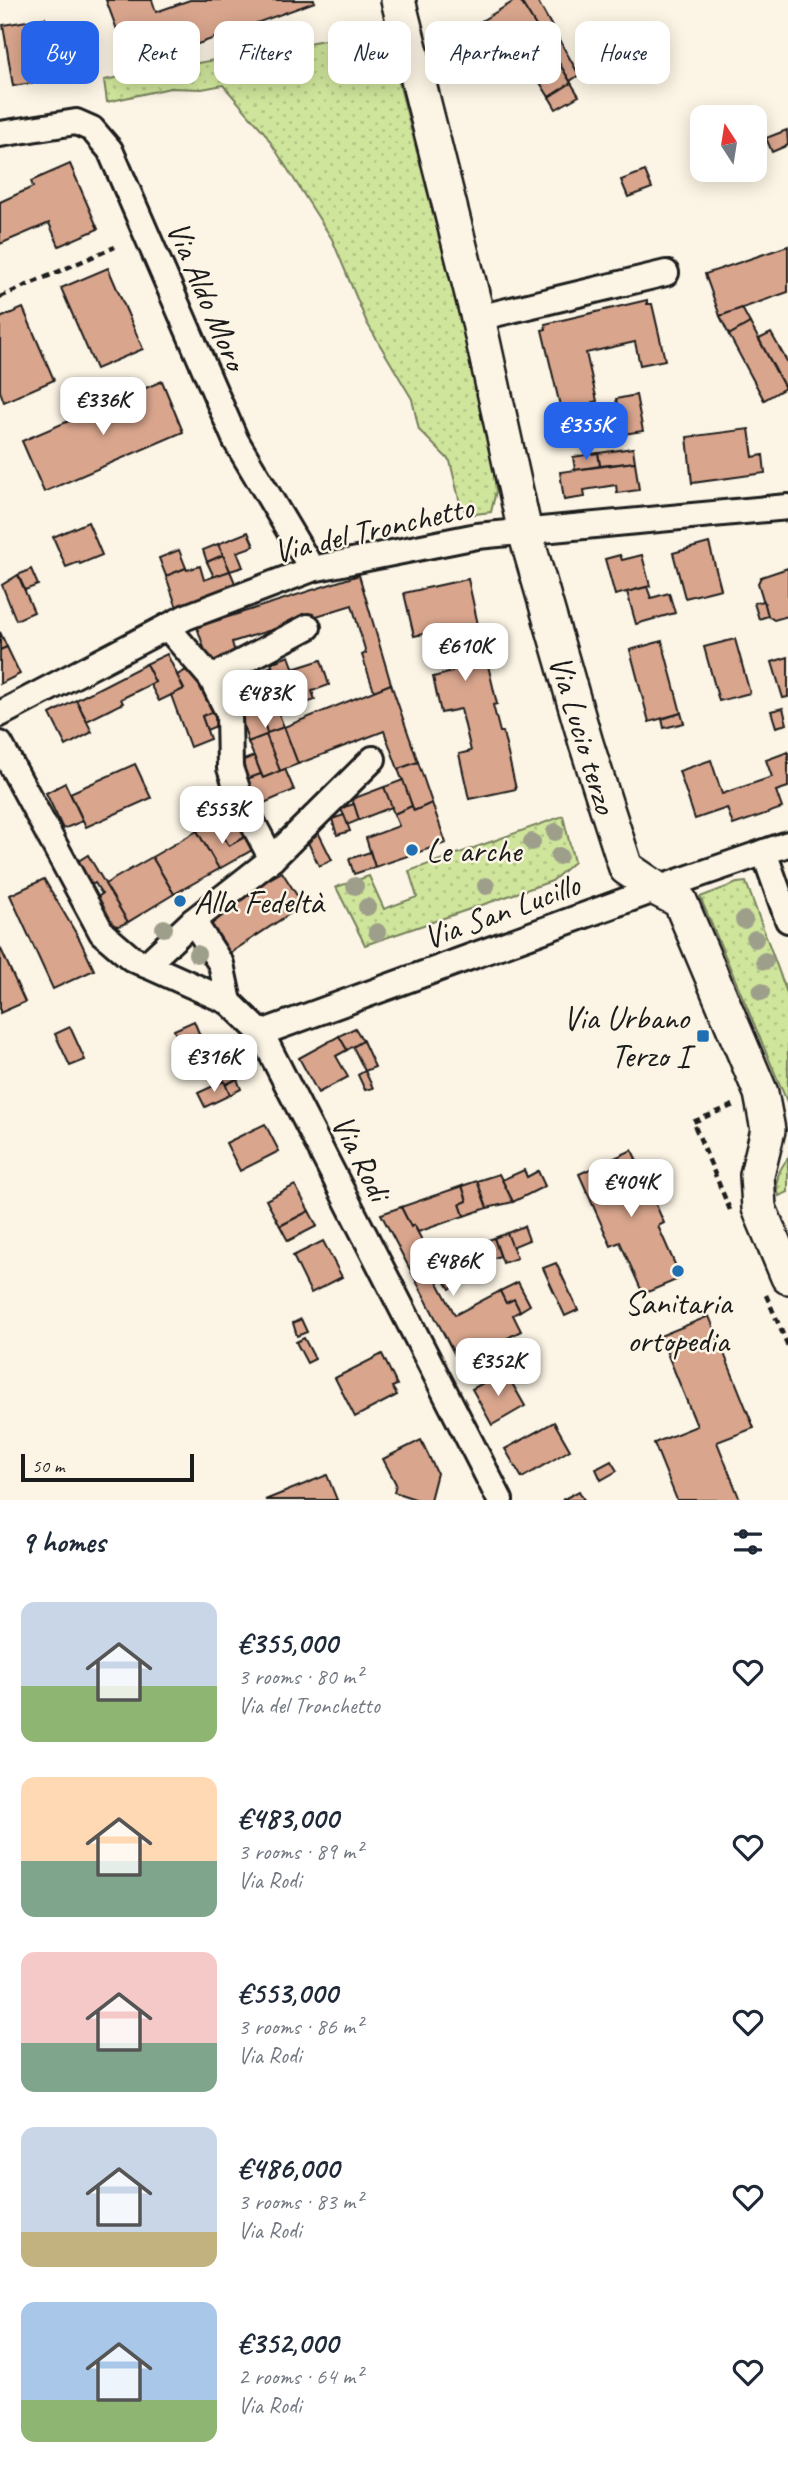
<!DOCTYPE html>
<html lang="en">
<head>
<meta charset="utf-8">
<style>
	:root { --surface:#fff; --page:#f6f6f7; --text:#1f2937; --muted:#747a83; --accent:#2563eb }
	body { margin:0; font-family:Caveat,sans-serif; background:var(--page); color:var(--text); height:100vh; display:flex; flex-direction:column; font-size:26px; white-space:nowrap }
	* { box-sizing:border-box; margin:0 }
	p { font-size:23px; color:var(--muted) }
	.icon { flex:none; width:38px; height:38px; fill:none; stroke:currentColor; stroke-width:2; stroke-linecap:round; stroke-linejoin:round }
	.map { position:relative; height:1500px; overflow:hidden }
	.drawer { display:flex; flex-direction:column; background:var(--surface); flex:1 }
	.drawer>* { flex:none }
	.top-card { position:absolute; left:21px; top:21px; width:747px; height:63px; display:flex; gap:14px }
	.needle { width:46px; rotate:348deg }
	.controls { position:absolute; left:690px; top:105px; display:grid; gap:14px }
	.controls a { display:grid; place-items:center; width:77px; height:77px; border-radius:14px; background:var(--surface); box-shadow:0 4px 18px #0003; font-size:35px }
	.scale { position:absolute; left:21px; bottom:18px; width:173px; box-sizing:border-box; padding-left:7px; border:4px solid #1c1c1c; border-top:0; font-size:19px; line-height:24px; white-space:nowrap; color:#1c1c1c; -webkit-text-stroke:5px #fcf5e5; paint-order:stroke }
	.price { position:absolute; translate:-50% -60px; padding:0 16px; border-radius:14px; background:#fff; color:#222; font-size:23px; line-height:46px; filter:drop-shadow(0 2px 4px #0008) }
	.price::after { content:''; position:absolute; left:50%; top:42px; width:21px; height:16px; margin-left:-10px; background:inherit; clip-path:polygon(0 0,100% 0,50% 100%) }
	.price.active { background:var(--accent); color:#fff }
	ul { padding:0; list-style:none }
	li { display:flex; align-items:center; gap:21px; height:175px; padding:0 21px }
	li span { display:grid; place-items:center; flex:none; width:196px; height:140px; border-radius:14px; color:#555 }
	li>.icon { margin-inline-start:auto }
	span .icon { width:84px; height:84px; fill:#fffc; stroke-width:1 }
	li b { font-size:30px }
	h2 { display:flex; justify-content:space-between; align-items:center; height:84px; padding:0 21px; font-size:30px }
	.tag { padding:0 24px; border-radius:14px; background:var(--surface); box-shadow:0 4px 18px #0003; font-size:24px; line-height:63px }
	.tag.active { background:var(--accent); color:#fff }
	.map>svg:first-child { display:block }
</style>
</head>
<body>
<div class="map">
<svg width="788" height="1500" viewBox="0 0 788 1500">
	<defs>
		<pattern id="grass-dots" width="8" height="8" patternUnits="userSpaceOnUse" patternTransform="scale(1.75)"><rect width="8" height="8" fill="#cfe59b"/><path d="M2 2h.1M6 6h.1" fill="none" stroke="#b1c485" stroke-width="1.8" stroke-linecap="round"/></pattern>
	</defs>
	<rect width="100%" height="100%" fill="#fcf5e5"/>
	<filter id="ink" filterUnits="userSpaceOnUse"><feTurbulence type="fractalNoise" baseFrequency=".0143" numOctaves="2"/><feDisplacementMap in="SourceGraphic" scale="14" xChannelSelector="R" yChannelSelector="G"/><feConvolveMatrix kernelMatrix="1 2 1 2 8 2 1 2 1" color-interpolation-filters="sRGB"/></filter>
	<g filter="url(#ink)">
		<g fill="url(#grass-dots)" stroke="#76805c" stroke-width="2">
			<polygon points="385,29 488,425 496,491 491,512 467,515 459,499 450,461 419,430 412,399 367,323 332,239 264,132 223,85 202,89 170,88 107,102 104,80"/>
			<polygon points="563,816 574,862 552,881 365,945 336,887 369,876 384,909 417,897 409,871"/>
			<polygon points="746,882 788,996 788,1104 700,897 737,883"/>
			<path d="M788 1158V1192L779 1196C775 1179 778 1171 788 1158Z"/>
		</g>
		<g fill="#d9a58d" stroke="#1c1c1c" stroke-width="2">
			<polygon points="106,0 152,0 156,12 190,0 314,0 315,2 170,54 163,32 123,46"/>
			<polygon points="516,0 520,0 544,38 521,52 507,27 488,39 478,23"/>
			<polygon points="520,0 537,0 579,75 570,81"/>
			<polygon points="45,18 56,79 13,86 3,25"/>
			<polygon points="544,38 571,83 549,97 521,52"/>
			<polygon points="571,83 579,96 556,109 549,97"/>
			<polygon points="787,130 788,145 772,152 766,138"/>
			<polygon points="70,164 98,229 59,246 49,223 0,244 0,202 33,187 31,181"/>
			<polygon points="645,171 652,188 628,197 621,180"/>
			<polygon points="788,246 788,292 720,316 705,274"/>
			<polygon points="108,268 143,349 96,369 61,288"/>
			<polygon points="647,300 647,304 652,304 665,360 640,365 635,342 586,353 597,401 593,402 594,407 566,413 565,409 561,410 542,330 546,329 545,324"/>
			<polygon points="23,308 54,380 4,402 0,391 0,318"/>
			<polygon points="742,308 750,323 729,335 720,316"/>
			<polygon points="750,323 785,388 764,400 729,335"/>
			<polygon points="771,333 788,363 788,387 785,388 759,339"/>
			<polygon points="162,381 183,432 44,492 22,441"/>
			<polygon points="636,395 643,431 623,434 616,399"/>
			<polygon points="749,429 753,457 763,455 765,473 692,483 687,437"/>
			<polygon points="633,448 635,462 600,466 598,453"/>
			<polygon points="598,453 600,466 575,470 573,457"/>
			<polygon points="635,462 639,490 617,493 616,485 584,490 585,497 564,500 560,472"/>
			<polygon points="88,522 102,555 80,564 79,562 66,567 53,537"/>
			<polygon points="248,532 254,546 237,552 243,567 230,571 218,544"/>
			<polygon points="709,543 721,589 685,598 673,553"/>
			<polygon points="218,544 223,555 207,562 203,550"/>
			<polygon points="179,550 186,568 166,576 159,558"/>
			<polygon points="223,555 230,571 214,577 207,562"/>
			<polygon points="620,555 622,560 642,555 650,586 615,595 605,559"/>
			<polygon points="200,566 204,580 230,571 238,590 178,611 166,576 186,568 187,570"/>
			<polygon points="788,568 788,616 774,620 768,616 758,583 761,577"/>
			<polygon points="31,569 38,585 25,590 18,575"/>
			<polygon points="18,575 34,612 16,620 2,585"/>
			<polygon points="359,575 391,684 374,691 362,655 366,653 352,605 232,642 236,657 210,666 197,627"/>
			<polygon points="468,579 480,634 477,634 483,662 487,661 497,704 493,705 500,732 503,732 516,789 469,799 459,754 471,751 461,709 441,713 433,677 452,672 442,630 414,636 404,593"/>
			<polygon points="647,587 651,598 669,593 675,613 636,624 627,592"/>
			<polygon points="764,601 768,616 759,619 754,603"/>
			<polygon points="0,632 7,647 0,650"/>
			<polygon points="735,639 750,693 719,701 704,647"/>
			<polygon points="662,641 681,713 649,722 630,650"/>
			<polygon points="7,647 20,674 0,684 0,650"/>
			<polygon points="167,654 184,689 159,701 150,684 155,682 146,664"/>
			<polygon points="289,656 297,678 278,684 271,663"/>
			<polygon points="788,657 788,697 783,698 772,662"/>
			<polygon points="321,660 329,685 312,691 315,700 298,706 292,687 299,685 293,669"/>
			<polygon points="146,664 155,682 121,699 123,703 87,721 76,700"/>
			<polygon points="251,666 256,687 236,697 231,676"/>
			<polygon points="272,666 278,684 268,688 262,670"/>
			<polygon points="190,668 218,710 202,716 210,739 190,747 171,695 184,689 177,675"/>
			<polygon points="391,684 418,762 398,769 384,731 298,764 284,727"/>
			<polygon points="256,687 267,733 284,727 298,764 280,771 266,735 248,742 236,697"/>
			<polygon points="279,698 296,699 298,706 283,709"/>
			<polygon points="76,700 92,732 66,746 50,714"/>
			<polygon points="275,704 284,727 267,733 261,709"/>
			<polygon points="783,708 787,724 776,727 771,711"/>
			<polygon points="218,710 223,723 207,730 202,716"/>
			<polygon points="681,713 684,723 664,728 662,719"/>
			<polygon points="266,735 280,771 263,778 248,742"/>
			<polygon points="788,752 788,787 776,791 782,808 733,825 727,808 695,819 679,771 711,760 722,794 772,777 766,760"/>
			<polygon points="254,756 261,774 244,780 236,763"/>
			<polygon points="418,762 432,803 414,811 398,769"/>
			<polygon points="135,764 151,798 86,827 70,793"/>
			<polygon points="285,769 294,790 255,807 244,780 261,774 263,778"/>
			<polygon points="403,780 412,806 394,814 384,787"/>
			<polygon points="65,783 83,821 63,829 46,793"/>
			<polygon points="384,787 392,807 359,820 352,799"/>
			<polygon points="432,803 446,843 375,867 366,838 399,826 394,814 412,806 414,811"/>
			<polygon points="354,804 359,820 347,825 341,808"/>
			<polygon points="344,815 350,831 337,835 332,819"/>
			<polygon points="235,819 245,837 229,846 218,828"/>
			<polygon points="215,821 229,846 245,837 252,850 219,869 197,831"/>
			<polygon points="316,828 332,860 319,866 304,834"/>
			<polygon points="197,831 219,869 174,894 152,857"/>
			<polygon points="370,852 375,867 354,874 349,859"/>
			<polygon points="88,855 128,922 119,926 112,925 96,898 102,894 95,883 89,886 75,863"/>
			<polygon points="152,857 174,894 128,922 105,884"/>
			<polygon points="282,872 303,905 224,957 199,919"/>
			<polygon points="44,879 80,940 94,970 53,989 10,895"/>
			<polygon points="0,947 25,1002 0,1013"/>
			<polygon points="194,1021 203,1043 183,1052 174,1030"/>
			<polygon points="70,1027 85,1060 70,1066 55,1034"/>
			<polygon points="355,1028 363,1041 347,1050 339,1036"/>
			<polygon points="339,1036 347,1050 336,1056 348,1077 318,1093 299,1058"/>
			<polygon points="363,1041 375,1067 365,1071 353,1047"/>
			<polygon points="222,1045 231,1064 235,1062 242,1076 225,1085 209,1051"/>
			<polygon points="214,1060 224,1081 215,1084 205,1064"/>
			<polygon points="365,1071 373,1088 365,1090 358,1075"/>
			<polygon points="237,1079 241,1089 230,1095 225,1085"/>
			<polygon points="224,1081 230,1095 205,1107 198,1093"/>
			<polygon points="265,1124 279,1151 240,1171 226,1143"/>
			<polygon points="632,1150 664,1223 658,1226 681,1278 643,1294 620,1242 611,1246 579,1174"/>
			<polygon points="524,1170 527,1177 538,1171 545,1186 513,1202 502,1180"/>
			<polygon points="499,1174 513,1202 487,1208 477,1181"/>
			<polygon points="477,1181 487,1208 464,1216 460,1204 467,1201 462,1186"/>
			<polygon points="295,1185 309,1211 280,1226 266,1200"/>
			<polygon points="462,1186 467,1201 460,1204 464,1216 418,1232 414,1225 411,1227 401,1207"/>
			<polygon points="401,1207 411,1227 414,1225 441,1277 436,1279 455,1315 500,1291 506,1303 514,1299 520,1311 513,1315 521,1331 459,1363 381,1214"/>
			<polygon points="309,1211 317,1226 288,1241 280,1226"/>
			<polygon points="524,1226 529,1240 512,1247 507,1233"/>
			<polygon points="507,1233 517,1258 503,1263 494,1238"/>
			<polygon points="494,1238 500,1256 481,1263 480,1260 471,1263 465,1248"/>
			<polygon points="323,1241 342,1277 311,1293 293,1256"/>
			<polygon points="556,1263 578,1310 565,1316 543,1268"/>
			<polygon points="453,1276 457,1285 450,1289 445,1281"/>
			<polygon points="518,1282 530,1305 520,1311 514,1299 506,1303 500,1291"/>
			<polygon points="709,1316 754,1428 717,1442 740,1500 677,1500 654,1443 697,1426 660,1336"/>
			<polygon points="301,1319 307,1332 297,1336 293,1323"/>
			<polygon points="304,1338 315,1359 307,1363 296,1342"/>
			<polygon points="382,1354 397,1385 392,1387 397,1395 355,1417 335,1378"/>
			<polygon points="505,1371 525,1406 492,1425 472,1389"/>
			<polygon points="554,1422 570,1450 522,1478 505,1449"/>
			<polygon points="421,1440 437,1473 430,1500 418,1500 394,1492 396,1484 383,1459"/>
			<polygon points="611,1461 617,1471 601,1480 596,1469"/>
			<polygon points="327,1475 337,1500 265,1500"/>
			<polygon points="579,1491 584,1500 562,1500"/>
		</g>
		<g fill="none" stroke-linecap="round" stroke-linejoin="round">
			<defs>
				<g id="street">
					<polyline points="0,134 76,122 92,129 110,150 236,441 312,569"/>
					<polyline points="478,318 666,273"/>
					<polyline points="167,627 211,678 229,714 230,768 242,803 272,859"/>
					<polyline points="211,678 308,627"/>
					<polyline points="0,714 186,617 312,569 477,536 788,507"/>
					<polyline points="0,744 102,933 131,958 229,1002 261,1033 500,1500"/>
					<polyline points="764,852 788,920"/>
					<polyline points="193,921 221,964 229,1002"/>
					<polyline points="146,965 193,921 272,859 373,759"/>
					<polyline points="261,1033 657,889 788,844"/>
				</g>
				<polyline id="secondary" points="398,0 478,318 525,532 586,743 626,868 657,889 680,901 761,1093 768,1130 757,1175 759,1208 788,1277"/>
			</defs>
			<use href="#street" stroke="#1c1c1c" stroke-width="30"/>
			<use href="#secondary" stroke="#1c1c1c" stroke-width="38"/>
			<g stroke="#1c1c1c" stroke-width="4.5" stroke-dasharray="7 5" stroke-linecap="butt">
				<polyline points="0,297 115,247"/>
				<polyline points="730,1210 693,1122 736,1104"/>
				<polyline points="766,1295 788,1346"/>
			</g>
			<use href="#street" stroke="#fcf5e5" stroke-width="24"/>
			<use href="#secondary" stroke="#fcf5e5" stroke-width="33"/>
		</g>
		<g fill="#9e9f8b">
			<circle cx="555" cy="832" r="9"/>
			<circle cx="532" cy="842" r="9"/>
			<circle cx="559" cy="856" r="9"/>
			<circle cx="355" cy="886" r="9"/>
			<circle cx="486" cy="886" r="9"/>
			<circle cx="367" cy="907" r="9"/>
			<circle cx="744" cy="920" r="9"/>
			<circle cx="164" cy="928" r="9"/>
			<circle cx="377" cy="932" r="9"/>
			<circle cx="755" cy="939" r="9"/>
			<circle cx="197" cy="954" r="9"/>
			<circle cx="765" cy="961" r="9"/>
			<circle cx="761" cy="992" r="9"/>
		</g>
	</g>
	<g fill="#1f6fb2" stroke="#fcf5e5" stroke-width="2.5">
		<circle cx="412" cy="850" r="7"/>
		<circle cx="180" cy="901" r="7"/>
		<rect x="696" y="1029" width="14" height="14" rx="3.5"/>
		<circle cx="678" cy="1271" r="7"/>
	</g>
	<g text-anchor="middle" stroke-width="5" stroke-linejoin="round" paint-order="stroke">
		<g font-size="33" fill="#1c1c1c" stroke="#fcf5e5">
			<text transform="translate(208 295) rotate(67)" y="12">Via Aldo Moro</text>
			<text transform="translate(373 528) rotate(-13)" y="12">Via del Tronchetto</text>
			<text transform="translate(584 734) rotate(73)" y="12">Via Lucio terzo</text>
			<text transform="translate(501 910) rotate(-20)" y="12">Via San Lucillo</text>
			<text transform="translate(362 1157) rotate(63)" y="12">Via Rodi</text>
		</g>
		<g font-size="33" fill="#1c1c1c" stroke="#fcf5e5" text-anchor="start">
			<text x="426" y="862">Le arche</text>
			<text x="194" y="913">Alla Fedeltà</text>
			<text x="689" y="1029" text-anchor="end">Via Urbano<tspan x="689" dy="38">Terzo I</tspan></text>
			<text x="678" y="1314" text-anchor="middle">Sanitaria<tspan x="678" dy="38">ortopedia</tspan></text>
		</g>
	</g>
</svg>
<div class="controls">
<a><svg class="needle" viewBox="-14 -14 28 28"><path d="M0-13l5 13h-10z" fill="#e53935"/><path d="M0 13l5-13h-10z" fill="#747a83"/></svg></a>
</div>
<div class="scale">50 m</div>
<b class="price" style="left:103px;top:437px">€336K</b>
<b class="price active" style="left:586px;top:462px">€355K</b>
<b class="price" style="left:465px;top:683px">€610K</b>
<b class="price" style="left:265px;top:730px">€483K</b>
<b class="price" style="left:222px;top:846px">€553K</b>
<b class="price" style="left:214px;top:1094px">€316K</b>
<b class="price" style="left:631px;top:1219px">€404K</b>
<b class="price" style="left:453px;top:1298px">€486K</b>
<b class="price" style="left:498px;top:1398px">€352K</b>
<div class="top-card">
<a class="tag active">Buy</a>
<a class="tag">Rent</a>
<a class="tag">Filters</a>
<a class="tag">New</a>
<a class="tag">Apartment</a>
<a class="tag">House</a>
</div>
</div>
<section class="drawer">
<h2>9 homes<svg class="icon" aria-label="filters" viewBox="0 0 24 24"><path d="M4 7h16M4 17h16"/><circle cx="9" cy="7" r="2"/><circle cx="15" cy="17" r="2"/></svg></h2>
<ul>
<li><span style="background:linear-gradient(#c9d6e8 60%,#8fb573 0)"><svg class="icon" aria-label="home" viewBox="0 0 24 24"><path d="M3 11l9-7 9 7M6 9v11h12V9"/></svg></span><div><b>€355,000</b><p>3 rooms · 80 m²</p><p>Via del Tronchetto</p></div><svg class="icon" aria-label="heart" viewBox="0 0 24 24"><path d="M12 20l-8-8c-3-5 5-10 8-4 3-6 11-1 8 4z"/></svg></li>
<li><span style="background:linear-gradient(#ffd9b3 60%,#7fa58c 0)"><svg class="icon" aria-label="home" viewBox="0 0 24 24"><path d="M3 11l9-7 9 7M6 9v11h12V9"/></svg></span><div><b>€483,000</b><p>3 rooms · 89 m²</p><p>Via Rodi</p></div><svg class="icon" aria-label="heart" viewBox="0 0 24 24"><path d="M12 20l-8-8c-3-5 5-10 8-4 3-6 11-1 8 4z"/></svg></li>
<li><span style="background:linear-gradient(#f6c9c9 65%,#7fa58c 0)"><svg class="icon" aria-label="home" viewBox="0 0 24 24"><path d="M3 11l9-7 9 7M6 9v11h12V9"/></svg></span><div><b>€553,000</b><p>3 rooms · 86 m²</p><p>Via Rodi</p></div><svg class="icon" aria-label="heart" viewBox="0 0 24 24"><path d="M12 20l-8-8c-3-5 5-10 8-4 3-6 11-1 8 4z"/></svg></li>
<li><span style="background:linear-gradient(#c9d6e8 75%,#c2b280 0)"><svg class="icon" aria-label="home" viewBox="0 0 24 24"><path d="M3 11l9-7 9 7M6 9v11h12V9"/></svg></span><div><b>€486,000</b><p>3 rooms · 83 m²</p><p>Via Rodi</p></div><svg class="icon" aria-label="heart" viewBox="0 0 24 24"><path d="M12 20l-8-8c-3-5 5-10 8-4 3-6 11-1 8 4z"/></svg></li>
<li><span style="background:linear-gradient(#a9c7e8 70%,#8fb573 0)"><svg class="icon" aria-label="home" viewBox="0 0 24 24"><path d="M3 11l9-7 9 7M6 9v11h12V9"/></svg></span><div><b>€352,000</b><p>2 rooms · 64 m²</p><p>Via Rodi</p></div><svg class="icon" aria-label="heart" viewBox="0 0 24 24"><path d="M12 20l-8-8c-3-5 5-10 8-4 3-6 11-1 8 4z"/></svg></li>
</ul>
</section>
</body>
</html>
